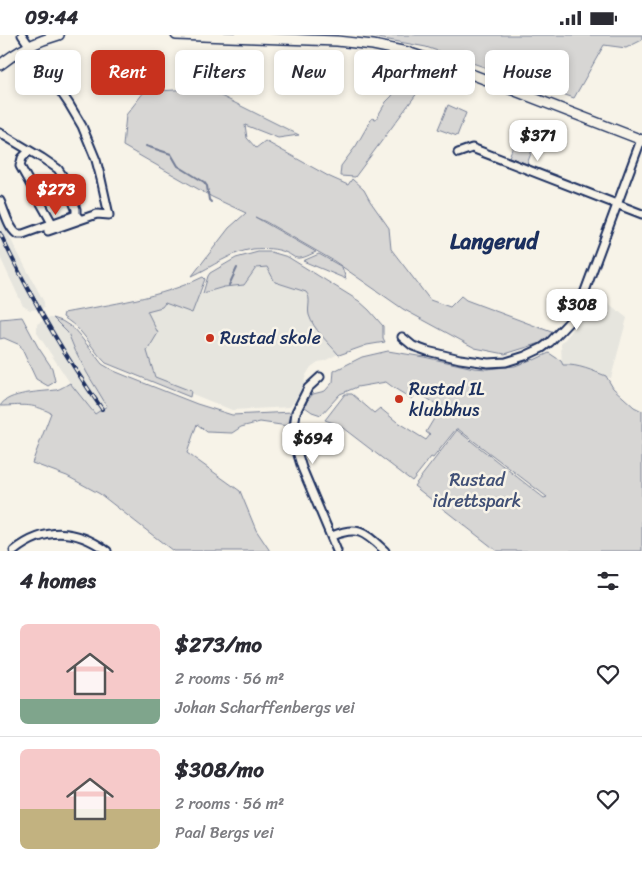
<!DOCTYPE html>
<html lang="en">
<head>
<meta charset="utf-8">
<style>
	:root { --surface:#fff; --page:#f7f7f7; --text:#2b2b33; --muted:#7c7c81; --line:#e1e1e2; --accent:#c8321e }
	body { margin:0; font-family:Sriracha,sans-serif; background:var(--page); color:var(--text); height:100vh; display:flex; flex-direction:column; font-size:19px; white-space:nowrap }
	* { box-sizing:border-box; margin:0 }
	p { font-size:16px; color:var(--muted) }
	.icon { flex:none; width:28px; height:28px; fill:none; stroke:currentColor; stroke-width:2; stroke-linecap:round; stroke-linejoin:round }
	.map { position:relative; height:516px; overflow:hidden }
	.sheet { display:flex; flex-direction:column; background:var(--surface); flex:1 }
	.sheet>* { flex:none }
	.guide { position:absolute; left:15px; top:15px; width:612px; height:45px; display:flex; gap:10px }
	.price { position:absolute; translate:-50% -42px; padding:0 11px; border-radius:10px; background:#fff; color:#222; font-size:16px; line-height:32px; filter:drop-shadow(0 1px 2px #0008) }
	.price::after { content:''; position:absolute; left:50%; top:30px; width:15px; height:11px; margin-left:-8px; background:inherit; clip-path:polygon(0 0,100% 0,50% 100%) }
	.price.selected { background:var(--accent); color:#fff }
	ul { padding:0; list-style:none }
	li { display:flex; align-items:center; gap:15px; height:125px; padding:0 20px }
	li+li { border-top:1px solid var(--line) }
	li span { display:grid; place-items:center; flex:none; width:140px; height:100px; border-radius:8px; color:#555 }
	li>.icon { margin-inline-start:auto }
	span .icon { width:60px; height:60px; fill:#fffc; stroke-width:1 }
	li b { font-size:21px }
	h2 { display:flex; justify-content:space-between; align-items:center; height:60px; padding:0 20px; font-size:21px }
	.tag { padding:0 18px; border-radius:8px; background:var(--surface); box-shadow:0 2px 8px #0003; font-size:18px; line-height:45px }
	.tag.selected { background:var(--accent); color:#fff }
	.status { display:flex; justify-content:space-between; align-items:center; height:35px; padding:0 25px; background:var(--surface); direction:ltr }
	.status svg { height:14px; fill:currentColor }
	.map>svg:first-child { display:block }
</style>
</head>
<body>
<div class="status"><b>09:44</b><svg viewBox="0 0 49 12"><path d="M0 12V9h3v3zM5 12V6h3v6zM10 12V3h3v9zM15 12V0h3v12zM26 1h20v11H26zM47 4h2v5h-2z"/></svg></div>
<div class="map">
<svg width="642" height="516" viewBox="0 0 642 516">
	<rect width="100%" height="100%" fill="#f7f3e8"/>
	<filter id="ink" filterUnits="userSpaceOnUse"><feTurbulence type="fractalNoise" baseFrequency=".02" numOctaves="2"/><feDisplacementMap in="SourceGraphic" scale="10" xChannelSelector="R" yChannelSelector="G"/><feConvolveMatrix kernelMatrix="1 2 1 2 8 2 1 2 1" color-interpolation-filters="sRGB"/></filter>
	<g filter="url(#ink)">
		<g fill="#e6e5de">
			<polygon points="0,177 11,205 44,267 44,271 42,274 30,275 23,271 0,222"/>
			<polygon points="267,232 275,247 306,257 309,260 309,280 317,296 338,319 324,326 318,327 311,332 306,340 302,355 290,372 232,375 110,326 88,292 162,272 173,257 187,253 203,258 224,252 244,250 256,233"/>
			<polygon points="591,261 608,268 627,283 611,343 562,332 561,309 580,286"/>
			<polygon points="48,283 53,283 68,298 75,315 87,338 107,371 95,379 70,348 37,298 37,289"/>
		</g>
		<g fill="#d7d6d4" stroke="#798299">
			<polygon points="362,0 642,0 642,5 626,13 604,10 574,63 426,12"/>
			<polygon points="410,26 427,30 435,34 355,142 340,141 341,131 356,111 372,83 376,84 386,67 392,61"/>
			<path d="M205 53 299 100 278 103 245 90 247 103 256 113 265 106 330 142 348 150 352 144 364 155 370 166 389 193 391 214 430 265 450 272 461 261 466 265 554 298 544 307 505 319 475 313 403 274 334 226 266 187 255 182 316 217C311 219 303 224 297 223 294 223 290 219 287 218 277 213 264 213 253 214 231 217 212 232 192 241L229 193 246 178 212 162 123 111 126 80 144 57Z"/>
			<polygon points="448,70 466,78 457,101 438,94"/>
			<polygon points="518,98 536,105 527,129 509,122"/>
			<path d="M258 217H271L288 222 359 266 369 275 383 291V303L385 307 367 310 339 320 338 319C329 308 313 294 309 280 307 272 312 264 306 257L275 247 267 232 256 233 244 250 224 252 203 258 208 241 210 238 236 223Z"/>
			<polygon points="319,219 342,232 346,244 303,226"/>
			<path d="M203 242 205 244 192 278 165 268 162 272 147 276 158 298 147 316 155 342 191 356 190 362 106 328C96 319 90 307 81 297 76 291 69 286 63 282L64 278C111 269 160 263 203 242Z"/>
			<polygon points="22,282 38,312 52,333 55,346 53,348 48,351 36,344 20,310 4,303 0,304 0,284"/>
			<path d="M53 283 62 286 73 293 80 301 102 329 114 336 131 343 197 369 232 380 292 377 288 391 260 387 241 392 232 398 207 397 197 389 187 418 240 456 256 495 270 516H173L100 459 67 441 32 428 51 378C30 367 22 371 0 371 8 357 41 357 56 355 61 354 66 350 70 348L95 379 107 371 87 338 75 315 68 298Z"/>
			<path d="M388 316 424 322 474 333 487 334 515 331 533 324 534 325 549 318 561 326 563 330C578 329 593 336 606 341L613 353 634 372 642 376V516H497L414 451 457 395 544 463 547 462 458 394H456L433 423 431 422 412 446 339 390 325 385 345 359H352L374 378 380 373 397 387 426 405 430 400 426 397 441 372 417 357 412 364 394 353 386 347 357 352 340 359 321 380 312 377 305 372 307 366 313 359 325 356 333 347 334 336 362 322Z"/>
		</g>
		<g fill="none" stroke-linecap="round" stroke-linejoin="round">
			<g stroke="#727c95" stroke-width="2">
				<polyline points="146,111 171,119 178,131 204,147 207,151 209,165 211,167"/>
				<polyline points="229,250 237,233"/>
			</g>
			<defs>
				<g id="street">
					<polyline points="22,0 69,69 82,91 96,125 101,144 109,180 97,179 48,196"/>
					<polyline points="0,98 42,123 58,134 62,140 68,154 76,174 76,180 80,184"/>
					<polyline points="29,116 22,123 20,131 52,188"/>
					<polyline points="458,118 472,113 642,179"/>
					<path d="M0 166C5 177 8 192 17 199H23L76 180"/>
					<polyline points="402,302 413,311 427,316 460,324 488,328 506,327 525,321 542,313 550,307 569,287 585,256 641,105"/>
					<polyline points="320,342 308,353 296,377 294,393 295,410 302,433 337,516"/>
					<path d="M332 501C359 490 365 498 385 516"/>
					<path d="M14 516C44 492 76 493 107 516"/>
				</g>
				<g id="secondary">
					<polyline points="176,0 337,6 373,10 407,17 453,32 642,105"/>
					<path d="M0 30C18 15 37 6 59 0"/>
				</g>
			</defs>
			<use href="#street" stroke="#1b2f5e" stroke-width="11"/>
			<use href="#secondary" stroke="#1b2f5e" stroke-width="12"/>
			<use href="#street" stroke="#f7f3e8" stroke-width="7"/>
			<use href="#secondary" stroke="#f7f3e8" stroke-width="9"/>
			<defs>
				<path id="rail" d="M0 198C29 260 63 318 102 374"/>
			</defs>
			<use href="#rail" stroke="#1b2f5e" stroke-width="4"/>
			<use href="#rail" stroke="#f7f3e8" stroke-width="2" stroke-dasharray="5.5" stroke-linecap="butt"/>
		</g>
	</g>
	<g fill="#c8321e" stroke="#f7f3e8" stroke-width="2">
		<circle cx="210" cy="303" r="5"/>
		<circle cx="399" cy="364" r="5"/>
	</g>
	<g text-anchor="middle" stroke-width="5" stroke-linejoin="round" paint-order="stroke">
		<g font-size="18" fill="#1b2f5e" stroke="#f7f3e8" text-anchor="start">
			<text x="220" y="309">Rustad skole</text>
			<text x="409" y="360">Rustad IL<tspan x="409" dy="21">klubbhus</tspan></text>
		</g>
		<g font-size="18" fill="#415076" stroke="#f7f3e8">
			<text x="477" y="451">Rustad<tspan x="477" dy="21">idrettspark</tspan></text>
		</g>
		<g font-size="22" font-weight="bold" fill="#1b2f5e" stroke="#f7f3e8">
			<text x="494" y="214">Langerud</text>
		</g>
	</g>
</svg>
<b class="price" style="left:538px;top:127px">$371</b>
<b class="price selected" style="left:56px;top:181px">$273</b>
<b class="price" style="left:577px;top:296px">$308</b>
<b class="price" style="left:313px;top:430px">$694</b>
<div class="guide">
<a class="tag">Buy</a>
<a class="tag selected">Rent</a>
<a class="tag">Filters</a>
<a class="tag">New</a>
<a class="tag">Apartment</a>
<a class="tag">House</a>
</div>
</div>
<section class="sheet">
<h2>4 homes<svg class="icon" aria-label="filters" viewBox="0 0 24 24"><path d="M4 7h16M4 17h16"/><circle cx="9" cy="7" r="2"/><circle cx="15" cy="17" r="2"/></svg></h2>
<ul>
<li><span style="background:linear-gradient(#f6c9c9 75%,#7fa58c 0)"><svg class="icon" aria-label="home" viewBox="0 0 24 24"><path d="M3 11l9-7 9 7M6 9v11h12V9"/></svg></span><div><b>$273/mo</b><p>2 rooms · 56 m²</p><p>Johan Scharffenbergs vei</p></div><svg class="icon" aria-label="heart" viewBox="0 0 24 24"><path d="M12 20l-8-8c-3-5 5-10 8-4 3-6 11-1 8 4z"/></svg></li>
<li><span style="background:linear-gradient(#f6c9c9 60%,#c2b280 0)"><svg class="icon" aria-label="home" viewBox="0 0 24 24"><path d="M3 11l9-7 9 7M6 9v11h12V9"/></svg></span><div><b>$308/mo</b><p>2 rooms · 56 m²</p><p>Paal Bergs vei</p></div><svg class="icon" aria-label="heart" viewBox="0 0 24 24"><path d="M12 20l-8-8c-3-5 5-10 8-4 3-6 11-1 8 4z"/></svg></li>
</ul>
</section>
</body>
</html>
